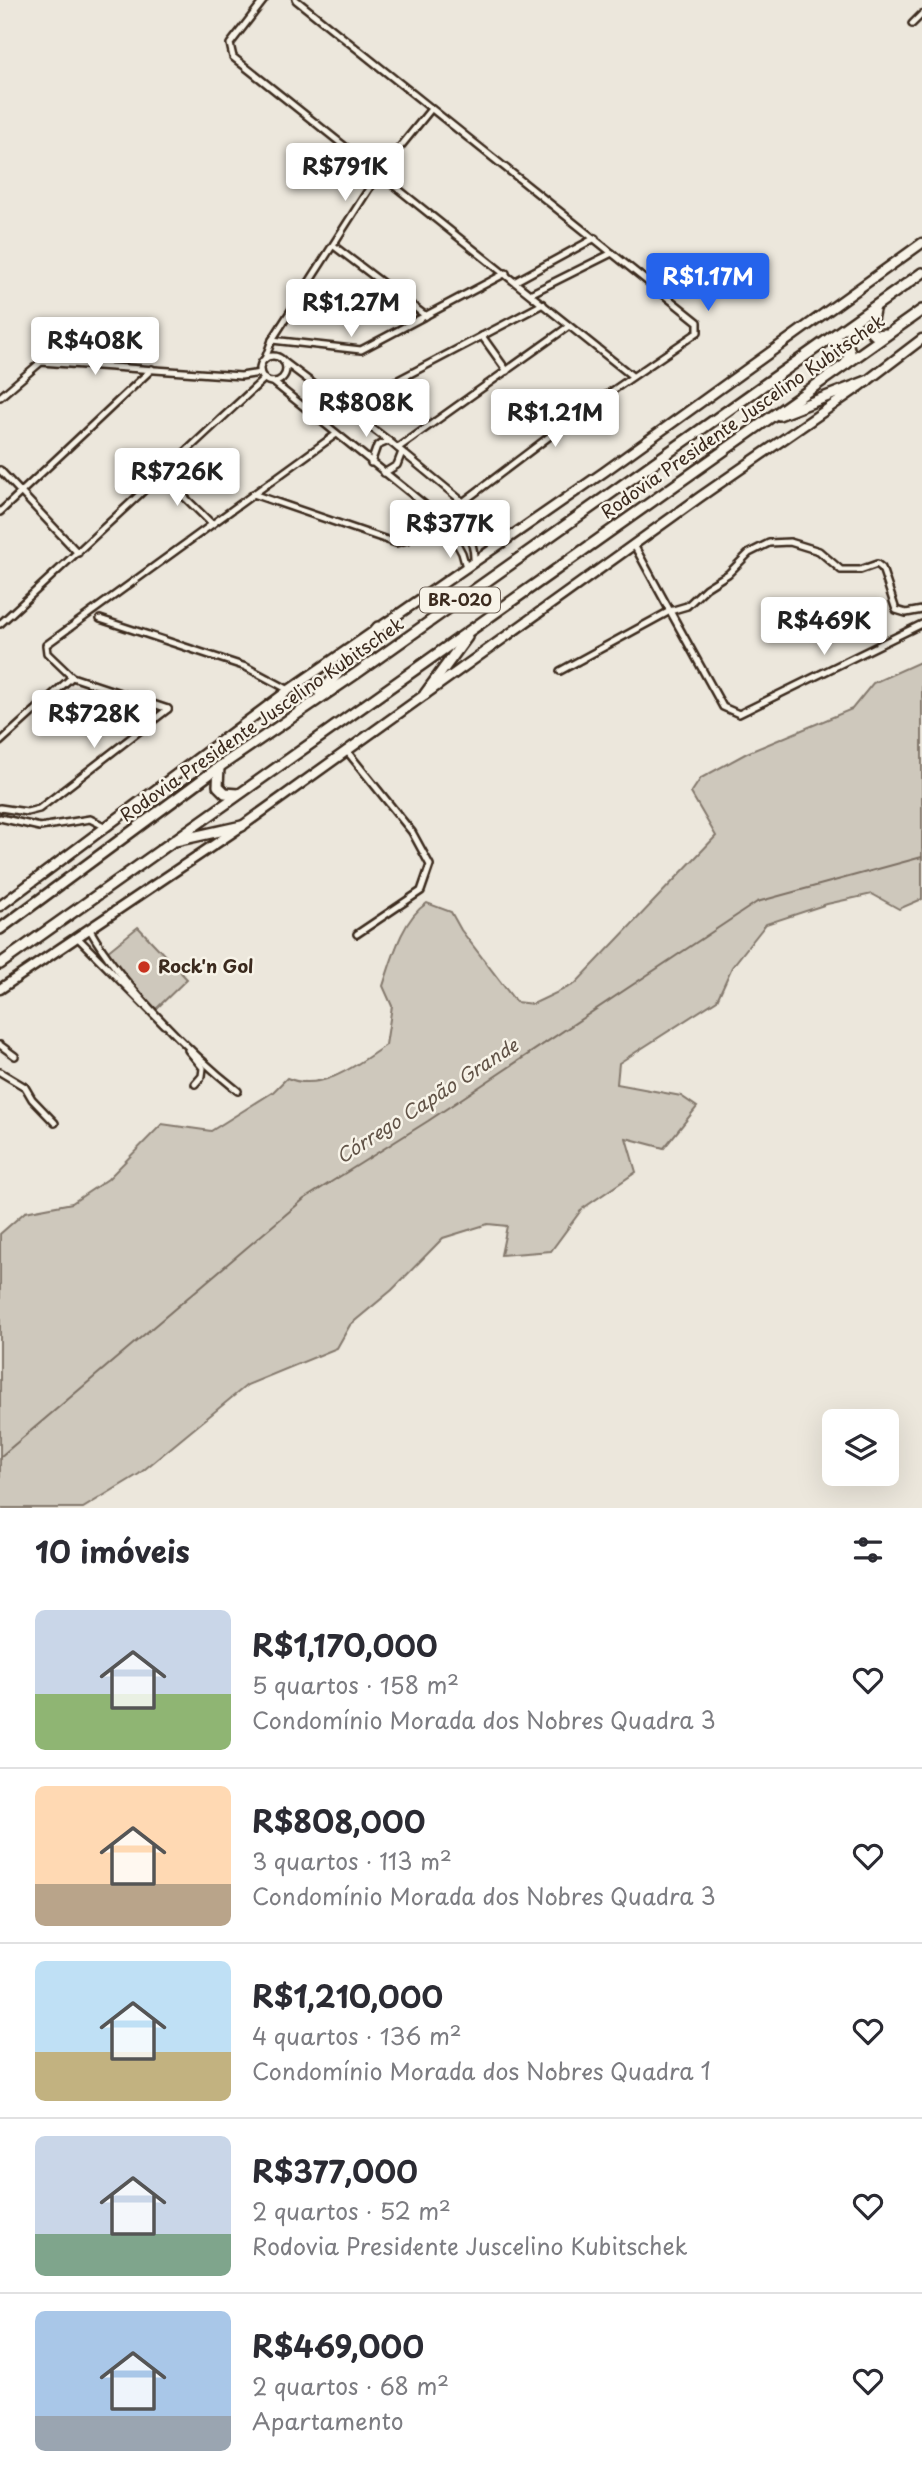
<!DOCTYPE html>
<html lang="pt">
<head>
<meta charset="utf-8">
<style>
	:root { --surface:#fff; --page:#f2f2f3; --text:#2b2b33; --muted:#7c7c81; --line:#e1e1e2; --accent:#2563eb }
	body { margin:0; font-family:"Playpen Sans",sans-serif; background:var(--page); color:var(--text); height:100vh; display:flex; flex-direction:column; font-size:26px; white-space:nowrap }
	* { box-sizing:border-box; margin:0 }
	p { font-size:23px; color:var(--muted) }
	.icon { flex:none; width:38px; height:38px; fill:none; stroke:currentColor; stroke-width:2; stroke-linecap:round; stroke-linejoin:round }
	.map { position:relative; height:1508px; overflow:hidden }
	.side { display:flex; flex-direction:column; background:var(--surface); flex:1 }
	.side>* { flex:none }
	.tools { position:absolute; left:822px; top:1409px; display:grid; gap:14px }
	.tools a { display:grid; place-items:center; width:77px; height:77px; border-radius:10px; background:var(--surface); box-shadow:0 7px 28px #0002; font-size:35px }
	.price { position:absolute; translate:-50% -60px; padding:0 16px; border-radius:7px; background:#fff; color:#222; font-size:23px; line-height:46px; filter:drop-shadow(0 2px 4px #0008) }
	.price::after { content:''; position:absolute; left:50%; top:42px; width:21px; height:16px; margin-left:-10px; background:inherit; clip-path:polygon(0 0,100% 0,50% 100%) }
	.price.active { background:var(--accent); color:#fff }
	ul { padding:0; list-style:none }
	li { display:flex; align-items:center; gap:21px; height:175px; padding:0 35px }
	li+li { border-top:2px solid var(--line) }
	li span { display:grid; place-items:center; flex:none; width:196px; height:140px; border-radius:10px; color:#555 }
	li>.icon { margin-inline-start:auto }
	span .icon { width:84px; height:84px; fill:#fffc; stroke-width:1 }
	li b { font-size:30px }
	h2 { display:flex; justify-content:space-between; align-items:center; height:84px; padding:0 35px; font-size:30px }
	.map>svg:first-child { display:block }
</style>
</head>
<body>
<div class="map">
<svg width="922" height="1508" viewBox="0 0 922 1508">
	<rect width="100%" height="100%" fill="#ece7dc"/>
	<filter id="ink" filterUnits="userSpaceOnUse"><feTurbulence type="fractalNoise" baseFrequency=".0143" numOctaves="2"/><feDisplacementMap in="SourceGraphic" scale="14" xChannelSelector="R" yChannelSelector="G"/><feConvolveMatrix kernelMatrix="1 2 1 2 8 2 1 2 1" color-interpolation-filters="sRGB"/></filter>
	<g filter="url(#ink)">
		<g fill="#cec8bc" stroke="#84796d" stroke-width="2">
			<path d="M922 661V899L899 909 872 894 827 904 766 924 732 967 717 1000 619 1063 617 1084 681 1096 697 1107 664 1148 626 1138 636 1172 582 1209 551 1251 501 1255 507 1226 488 1224 443 1238 392 1290 350 1325 337 1348 247 1385 139 1474 83 1508H0V1234L25 1212 72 1203 108 1179 162 1124 211 1131 273 1092 287 1078C322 1093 358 1064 386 1045L392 1006 383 986C392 959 402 919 427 903L451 912 461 930 516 1002 533 1004 575 984 716 836 691 793 701 778 747 753 852 709 873 683Z"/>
			<polygon points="138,927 187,979 154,1011 102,956"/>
		</g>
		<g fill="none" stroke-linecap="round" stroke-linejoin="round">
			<polyline stroke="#7c7064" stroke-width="2" points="0,1457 304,1199 428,1121 757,902 922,857"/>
			<defs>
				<g id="minor">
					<polyline points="264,0 230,44 233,57 632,376"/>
					<polyline points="296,0 698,322 698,332 583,411 463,502"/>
					<polyline points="912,24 922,14"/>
					<polyline points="334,246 426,316"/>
					<polyline points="516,281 595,238"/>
					<polyline points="532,293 612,253"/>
					<polyline points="482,336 507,371"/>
					<polyline points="272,340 361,350 506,273"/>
					<circle cx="273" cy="369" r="13"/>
					<polyline points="265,359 272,340 379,173 431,109"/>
					<path d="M283 361 389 441 463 502C479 515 468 532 496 546"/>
					<path d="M273 382 445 521C465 527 475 540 474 561"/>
					<polyline points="0,397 41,362 241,376 260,373"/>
					<polyline points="345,408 543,304"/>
					<polyline points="398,448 569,326"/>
					<polyline points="371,463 377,446 389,441"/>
					<polyline points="0,470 78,553"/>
					<polyline points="384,473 397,465 402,452"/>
					<polyline points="161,474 212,524"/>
					<polyline points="253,494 396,543 407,540 439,517"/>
					<polyline points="469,508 483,531 502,542"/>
					<polyline points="0,512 152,369"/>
					<polyline points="445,521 462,553 466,567"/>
					<polyline points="922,610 906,613 896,610 882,568 877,564 860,570 841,570 819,551 790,542 769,543 749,553 728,574 706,588 687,606 670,611 723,707 739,714 922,624"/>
					<polyline points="100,619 246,667 289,690"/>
					<polyline points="0,624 264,379"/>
					<polyline points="560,671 670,611 634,545"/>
					<polyline points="168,709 72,677 47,653 46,645 335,435"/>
					<polyline points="0,742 72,677"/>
					<polyline points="346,750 412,832 430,865 421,891 357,934"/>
					<polyline points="0,808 27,812 39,809 168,709"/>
					<polyline points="0,818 40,827 90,819 106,827"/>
					<path d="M90 930C120 983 190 1053 238 1091"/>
					<polyline points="78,938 164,1025"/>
					<polyline points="0,1045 15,1056"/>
					<polyline points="188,1050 203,1068 202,1076 195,1084"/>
					<polyline points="0,1072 25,1087 32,1099 55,1123"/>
				</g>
				<g id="secondary">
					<polyline points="0,906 289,690 604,472 922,243"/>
					<polyline points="0,989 242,826 700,497 859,387 922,339"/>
				</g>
				<g id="trunk">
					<polyline points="874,310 870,330 875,335 885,334"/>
					<polyline points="830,340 847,342 850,352 846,364"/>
					<polyline points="779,415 867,381"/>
					<polyline points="320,694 378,627"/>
					<polyline points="425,694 467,637"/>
					<polyline points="219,767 218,786 225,793 238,794"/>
					<polyline points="175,841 242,826"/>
					<polyline points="0,929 219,767 357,673 922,273"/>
					<polyline points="0,964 922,310"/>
				</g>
			</defs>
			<use href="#minor" stroke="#3b2a1e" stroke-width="10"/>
			<use href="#secondary" stroke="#3b2a1e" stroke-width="13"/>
			<use href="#trunk" stroke="#3b2a1e" stroke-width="14"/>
			<use href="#minor" stroke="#f7f3e8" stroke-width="5"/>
			<use href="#secondary" stroke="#f7f3e8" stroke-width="8"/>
			<use href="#trunk" stroke="#f7f3e8" stroke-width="9"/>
		</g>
	</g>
	<circle fill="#c8321e" stroke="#f7f3e8" stroke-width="2.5" cx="144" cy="967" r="7"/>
	<g text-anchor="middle" stroke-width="5" stroke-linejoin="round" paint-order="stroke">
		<rect fill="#f7f3e8" stroke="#73665b" stroke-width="2" x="420" y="587.5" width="80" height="25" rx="5"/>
		<g font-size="16" font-weight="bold" fill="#3b2a1e">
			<text x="460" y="606">BR-020</text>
		</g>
		<g font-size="18" fill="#3b2a1e" stroke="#f7f3e8">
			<text transform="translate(743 417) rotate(-35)" y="6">Rodovia Presidente Juscelino Kubitschek</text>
			<text transform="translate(262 720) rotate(-35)" y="6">Rodovia Presidente Juscelino Kubitschek</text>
		</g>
		<g font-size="18" font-weight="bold" fill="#3b2a1e" stroke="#f7f3e8" text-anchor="start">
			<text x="158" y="973">Rock'n Gol</text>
		</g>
		<g font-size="19" font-style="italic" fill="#615347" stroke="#f7f3e8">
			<text transform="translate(427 1101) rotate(-33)" y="7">Córrego Capão Grande</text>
		</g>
	</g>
</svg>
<div class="tools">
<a><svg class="icon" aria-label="layers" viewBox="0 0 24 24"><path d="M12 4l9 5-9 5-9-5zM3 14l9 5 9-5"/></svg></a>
</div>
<b class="price" style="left:345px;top:203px">R$791K</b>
<b class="price active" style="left:708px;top:313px">R$1.17M</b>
<b class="price" style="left:351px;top:339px">R$1.27M</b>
<b class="price" style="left:95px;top:377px">R$408K</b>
<b class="price" style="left:366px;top:439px">R$808K</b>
<b class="price" style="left:555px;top:449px">R$1.21M</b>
<b class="price" style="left:177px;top:508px">R$726K</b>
<b class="price" style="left:450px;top:560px">R$377K</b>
<b class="price" style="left:824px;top:657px">R$469K</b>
<b class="price" style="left:94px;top:750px">R$728K</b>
</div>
<section class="side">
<h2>10 imóveis<svg class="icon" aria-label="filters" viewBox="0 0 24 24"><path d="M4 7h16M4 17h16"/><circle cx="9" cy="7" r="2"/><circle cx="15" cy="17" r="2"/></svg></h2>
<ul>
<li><span style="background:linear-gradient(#c9d6e8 60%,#8fb573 0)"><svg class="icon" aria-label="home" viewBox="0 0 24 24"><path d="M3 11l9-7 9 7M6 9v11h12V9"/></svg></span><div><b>R$1,170,000</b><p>5 quartos · 158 m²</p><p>Condomínio Morada dos Nobres Quadra 3</p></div><svg class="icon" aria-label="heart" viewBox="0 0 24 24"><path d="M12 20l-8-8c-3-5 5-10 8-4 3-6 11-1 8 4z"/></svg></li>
<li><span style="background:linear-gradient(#ffd9b3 70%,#b9a48a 0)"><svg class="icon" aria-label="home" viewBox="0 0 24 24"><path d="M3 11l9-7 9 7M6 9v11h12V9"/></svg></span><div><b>R$808,000</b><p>3 quartos · 113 m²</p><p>Condomínio Morada dos Nobres Quadra 3</p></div><svg class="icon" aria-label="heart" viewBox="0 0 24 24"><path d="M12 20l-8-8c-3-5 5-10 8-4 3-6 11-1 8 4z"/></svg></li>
<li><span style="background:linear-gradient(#bfe0f5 65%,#c2b280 0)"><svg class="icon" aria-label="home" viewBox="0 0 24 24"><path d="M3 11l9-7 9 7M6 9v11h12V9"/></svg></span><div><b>R$1,210,000</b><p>4 quartos · 136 m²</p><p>Condomínio Morada dos Nobres Quadra 1</p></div><svg class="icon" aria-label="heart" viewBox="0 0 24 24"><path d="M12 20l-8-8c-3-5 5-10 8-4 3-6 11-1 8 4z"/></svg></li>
<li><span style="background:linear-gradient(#c9d6e8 70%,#7fa58c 0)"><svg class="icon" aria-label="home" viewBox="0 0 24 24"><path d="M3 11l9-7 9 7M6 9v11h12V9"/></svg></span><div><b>R$377,000</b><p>2 quartos · 52 m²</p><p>Rodovia Presidente Juscelino Kubitschek</p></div><svg class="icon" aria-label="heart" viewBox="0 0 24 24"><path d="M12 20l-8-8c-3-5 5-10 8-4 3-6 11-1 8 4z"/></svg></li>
<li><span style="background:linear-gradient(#a9c7e8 75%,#9aa5b1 0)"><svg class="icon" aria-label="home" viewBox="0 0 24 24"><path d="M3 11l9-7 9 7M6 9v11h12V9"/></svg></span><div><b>R$469,000</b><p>2 quartos · 68 m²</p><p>Apartamento</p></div><svg class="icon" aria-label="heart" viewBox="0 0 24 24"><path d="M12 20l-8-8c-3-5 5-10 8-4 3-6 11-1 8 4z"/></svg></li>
</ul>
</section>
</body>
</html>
